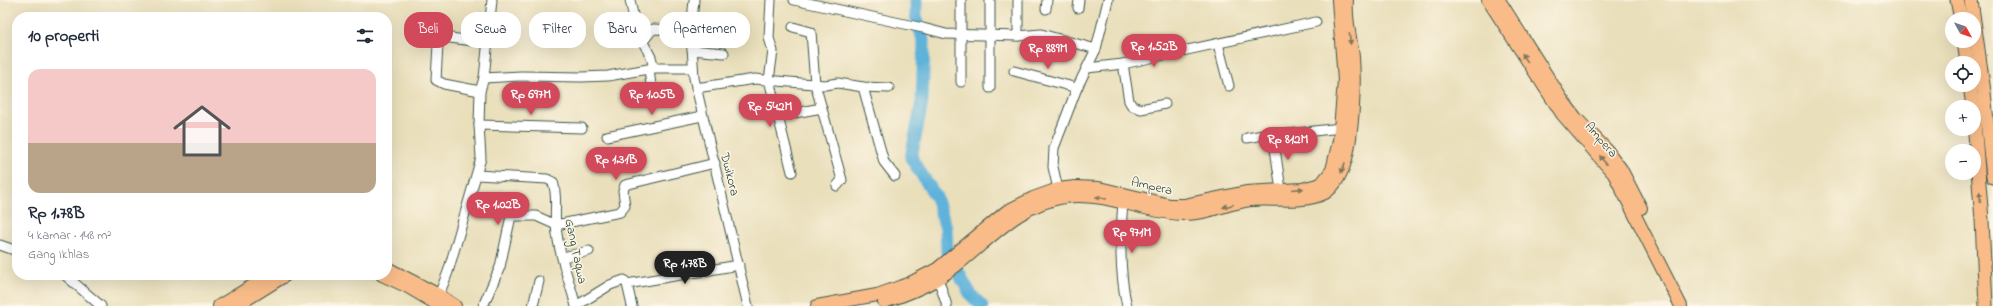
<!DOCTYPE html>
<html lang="id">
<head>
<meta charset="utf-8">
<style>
	:root { --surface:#fff; --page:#f6f6f7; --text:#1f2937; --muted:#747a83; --accent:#d1495b }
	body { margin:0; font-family:"Indie Flower",sans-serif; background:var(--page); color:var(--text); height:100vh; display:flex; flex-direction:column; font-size:15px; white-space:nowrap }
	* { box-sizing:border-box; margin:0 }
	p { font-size:13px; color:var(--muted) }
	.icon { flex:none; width:22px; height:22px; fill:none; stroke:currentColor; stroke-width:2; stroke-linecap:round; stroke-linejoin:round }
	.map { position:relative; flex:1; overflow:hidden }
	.panel { position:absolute; left:12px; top:12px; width:380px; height:268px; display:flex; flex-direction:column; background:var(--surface); border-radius:16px; box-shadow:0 4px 16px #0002 }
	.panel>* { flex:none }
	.banner { position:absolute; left:404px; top:12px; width:380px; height:36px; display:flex; gap:8px }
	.needle { width:26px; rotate:130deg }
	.fabs { position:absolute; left:1945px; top:12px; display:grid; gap:8px }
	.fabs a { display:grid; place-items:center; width:36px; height:36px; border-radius:50%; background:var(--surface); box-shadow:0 4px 16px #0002; font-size:20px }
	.price { position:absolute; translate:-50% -34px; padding:0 9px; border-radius:14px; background:var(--accent); color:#fff; font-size:13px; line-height:26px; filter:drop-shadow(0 1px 2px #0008) }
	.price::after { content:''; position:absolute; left:50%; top:24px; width:12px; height:9px; margin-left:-6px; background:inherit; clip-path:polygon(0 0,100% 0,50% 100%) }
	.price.active { background:#222; color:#fff }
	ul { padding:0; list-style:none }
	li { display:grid; align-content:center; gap:8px; height:212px; padding:0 16px }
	li span { display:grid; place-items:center; height:124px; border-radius:12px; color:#555 }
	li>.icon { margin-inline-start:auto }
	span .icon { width:72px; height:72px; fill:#fffc; stroke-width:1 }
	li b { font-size:17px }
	h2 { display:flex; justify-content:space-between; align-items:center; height:48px; padding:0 16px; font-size:17px }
	.pill { padding:0 14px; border-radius:16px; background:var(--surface); box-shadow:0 4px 16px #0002; font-size:14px; line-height:36px }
	.pill.active { background:var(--accent); color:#fff }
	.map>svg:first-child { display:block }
</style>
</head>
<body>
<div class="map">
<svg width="1993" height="306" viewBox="0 0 1993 306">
	<rect width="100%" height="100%" fill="#fcf5e5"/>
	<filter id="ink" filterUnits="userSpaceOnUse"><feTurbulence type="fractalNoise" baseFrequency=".025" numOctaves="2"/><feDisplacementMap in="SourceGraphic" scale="8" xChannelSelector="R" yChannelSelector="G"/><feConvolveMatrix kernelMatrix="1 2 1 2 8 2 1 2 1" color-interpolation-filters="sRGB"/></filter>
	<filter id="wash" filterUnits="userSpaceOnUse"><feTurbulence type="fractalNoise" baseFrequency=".012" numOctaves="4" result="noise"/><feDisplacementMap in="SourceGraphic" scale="16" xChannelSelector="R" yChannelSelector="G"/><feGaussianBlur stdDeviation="0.9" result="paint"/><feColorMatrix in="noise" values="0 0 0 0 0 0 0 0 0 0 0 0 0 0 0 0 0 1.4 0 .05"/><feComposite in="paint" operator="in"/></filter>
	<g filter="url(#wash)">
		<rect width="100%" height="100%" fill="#e9dfbb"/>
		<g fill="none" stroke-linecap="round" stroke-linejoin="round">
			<polyline stroke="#5fb2da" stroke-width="13" points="916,0 916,16 924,43 922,102 911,158 936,197 946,228 947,252 971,295 982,306"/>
		</g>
	</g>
	<g filter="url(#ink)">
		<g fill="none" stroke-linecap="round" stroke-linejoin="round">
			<defs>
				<g id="minor">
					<polyline points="630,0 636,29 651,57 654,68"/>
					<polyline points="694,0 691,31 694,78 748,306"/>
					<polyline points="771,0 769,38 773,51 769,80 792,172"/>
					<polyline points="794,0 923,28 946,34 1018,36 1041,34 1096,49"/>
					<polyline points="961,0 961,82"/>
					<polyline points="990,0 990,88"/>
					<polyline points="1018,0 1018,36"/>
					<polyline points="1078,8 1079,0"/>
					<polyline points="1046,9 1047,0"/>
					<polyline points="793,27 811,32 815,84 842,180 837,186"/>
					<polyline points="643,41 653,29 691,31"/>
					<polyline points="1218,44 1229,86"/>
					<polyline points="692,50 724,53"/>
					<polyline points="1123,64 1129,101 1132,106 1141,109 1165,104"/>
					<polyline points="1087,68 1123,64 1316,22"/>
					<polyline points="649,69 652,94"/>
					<polyline points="1014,71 1077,88"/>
					<polyline points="484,78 521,76 581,77 608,76 654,68 693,68"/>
					<polyline points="863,87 884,162 895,176"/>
					<polyline points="696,88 755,79 825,85 838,83 863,87 889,88"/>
					<polyline points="480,91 444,84 436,80 438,44 443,37 488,43"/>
					<polyline points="778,116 822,108"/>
					<polyline points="479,125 582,128"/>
					<polyline points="1273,135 1281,190"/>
					<polyline points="607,136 702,116"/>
					<polyline points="1247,138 1263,135 1278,135 1341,128"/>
					<path d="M477 175 547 179 553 182C558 197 554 211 556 225 558 252 569 280 576 306"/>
					<polyline points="1058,189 1053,167 1054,148 1077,88 1096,49 1108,0"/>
					<path d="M1123 203C1120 237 1119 273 1127 306"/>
					<polyline points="0,245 17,251"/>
					<polyline points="563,257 589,251"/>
					<polyline points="65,275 101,306"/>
					<polyline points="938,278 947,306"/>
					<polyline points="627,284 739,265"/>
					<polyline points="439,295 448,272 481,158 479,125 480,91 484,78 492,0"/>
					<polyline points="483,306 500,267 511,216 536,216 556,225 620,212 625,206 623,191 625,185 715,163"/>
					<polyline points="533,306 539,281"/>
					<polyline points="576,306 610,285 624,280 627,284 632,306"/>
				</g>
				<g id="major">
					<polyline points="1488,0 1562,114 1614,174 1681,306"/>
					<polyline points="1499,0 1561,98 1576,118 1606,149 1621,169 1641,208"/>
					<polyline points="387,268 439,295 455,306"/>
					<polyline points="382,275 408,287 440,306"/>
					<path d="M884 302C905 295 927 287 945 274 984 247 1014 205 1064 197 1104 191 1142 212 1181 214 1206 215 1227 203 1251 200 1274 198 1303 204 1325 193 1336 186 1343 171 1346 159 1353 132 1355 86 1353 57 1351 39 1345 19 1347 0"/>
					<polyline points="219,306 270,275"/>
					<polyline points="236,306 286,275"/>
					<polyline points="817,306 877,295 908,284 937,269 1007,211 1033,198 1058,189 1075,187 1099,188 1170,205 1184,205 1246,192 1302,189 1321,184 1332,170 1339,141 1344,81 1338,0"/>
				</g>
				<g id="highway">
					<polyline points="1957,0 1961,19"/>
					<polyline points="1971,0 1984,92 1993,177"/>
					<polyline points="1964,41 1967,63"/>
					<polyline points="1970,85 1973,107"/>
					<polyline points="1974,122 1982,220 1986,306"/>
				</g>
			</defs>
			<use href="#minor" stroke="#3d5548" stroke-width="11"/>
			<use href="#major" stroke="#3d5548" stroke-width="14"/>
			<use href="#highway" stroke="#3d5548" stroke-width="15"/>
			<use href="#minor" stroke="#fff" stroke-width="9"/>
			<use href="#major" stroke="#f9bc89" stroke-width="12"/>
			<use href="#highway" stroke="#f9bc89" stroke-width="13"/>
		</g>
		<defs><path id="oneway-solid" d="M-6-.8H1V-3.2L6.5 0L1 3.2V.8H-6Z"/></defs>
		<g fill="#81765a">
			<use href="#oneway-solid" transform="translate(1350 39) rotate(83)"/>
			<use href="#oneway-solid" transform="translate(1525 58) rotate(-123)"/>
			<use href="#oneway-solid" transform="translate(1603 160) rotate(-127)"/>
			<use href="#oneway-solid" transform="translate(1343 168) rotate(111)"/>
			<use href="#oneway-solid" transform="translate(1298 189) rotate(-5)"/>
			<use href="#oneway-solid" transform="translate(1980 197) rotate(-94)"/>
			<use href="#oneway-solid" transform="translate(1101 198) rotate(-170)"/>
			<use href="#oneway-solid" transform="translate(1228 206) rotate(165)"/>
		</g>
	</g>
	<g text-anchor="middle" stroke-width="3" stroke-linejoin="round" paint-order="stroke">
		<g font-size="13" fill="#1f3d34" stroke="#fcf5e5">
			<text transform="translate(1602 139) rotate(49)" y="5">Ampera</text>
			<text transform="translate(731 174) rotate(76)" y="5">Dwikora</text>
			<text transform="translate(1152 185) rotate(13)" y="5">Ampera</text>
			<text transform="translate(577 251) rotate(78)" y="5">Gang Taqwa</text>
		</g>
	</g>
</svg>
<div class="fabs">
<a><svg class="needle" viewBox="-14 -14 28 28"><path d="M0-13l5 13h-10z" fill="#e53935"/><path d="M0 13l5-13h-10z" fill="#747a83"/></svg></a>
<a><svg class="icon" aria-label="locate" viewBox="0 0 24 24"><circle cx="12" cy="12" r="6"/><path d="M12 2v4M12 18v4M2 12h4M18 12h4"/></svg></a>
<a>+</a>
<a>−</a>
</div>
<b class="price" style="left:1154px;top:68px">Rp 1.52B</b>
<b class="price" style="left:1048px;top:70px">Rp 889M</b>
<b class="price" style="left:531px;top:116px">Rp 697M</b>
<b class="price" style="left:652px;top:116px">Rp 1.05B</b>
<b class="price" style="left:770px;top:128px">Rp 542M</b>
<b class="price" style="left:1288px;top:161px">Rp 812M</b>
<b class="price" style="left:616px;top:181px">Rp 1.31B</b>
<b class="price" style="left:498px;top:226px">Rp 1.02B</b>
<b class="price" style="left:1132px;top:254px">Rp 971M</b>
<b class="price active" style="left:685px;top:285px">Rp 1.78B</b>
<div class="banner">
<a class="pill active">Beli</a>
<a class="pill">Sewa</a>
<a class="pill">Filter</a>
<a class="pill">Baru</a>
<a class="pill">Apartemen</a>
</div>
<section class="panel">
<h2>10 properti<svg class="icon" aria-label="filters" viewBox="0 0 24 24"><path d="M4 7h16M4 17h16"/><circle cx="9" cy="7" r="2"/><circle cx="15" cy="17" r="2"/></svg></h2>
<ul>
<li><span style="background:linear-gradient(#f6c9c9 60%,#b9a48a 0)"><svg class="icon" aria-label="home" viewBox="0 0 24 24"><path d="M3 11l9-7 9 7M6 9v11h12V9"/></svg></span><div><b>Rp 1.78B</b><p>4 kamar · 148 m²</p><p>Gang Ikhlas</p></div></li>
</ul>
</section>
</div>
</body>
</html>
